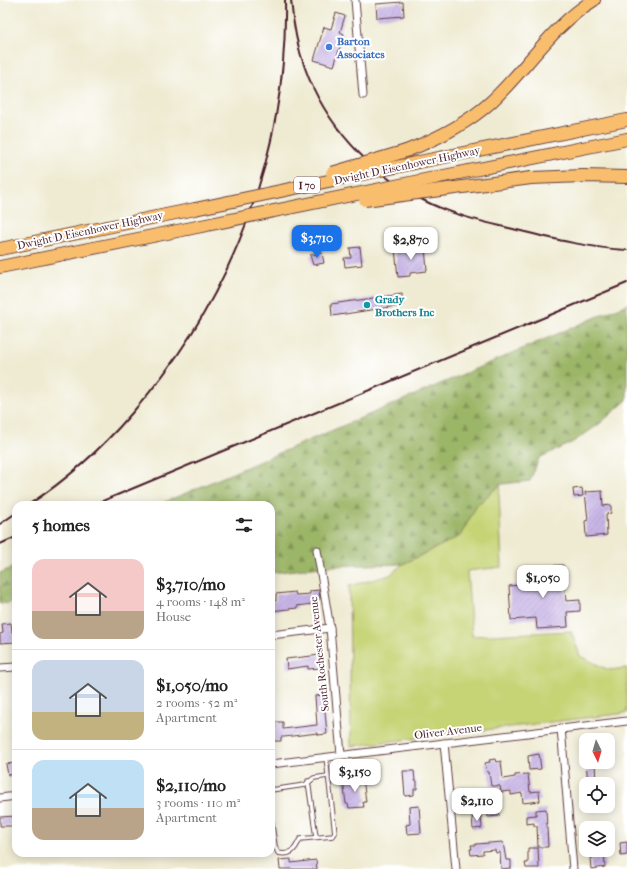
<!DOCTYPE html>
<html lang="en">
<head>
<meta charset="utf-8">
<style>
	:root { --surface:#fff; --page:#f2f2f2; --text:#222; --muted:#767676; --line:#e0e0e0; --accent:#1a73e8 }
	body { margin:0; font-family:"IM FELL French Canon",serif; background:var(--page); color:var(--text); height:100vh; display:flex; flex-direction:column; font-size:15px; white-space:nowrap }
	* { box-sizing:border-box; margin:0 }
	p { font-size:13px; color:var(--muted) }
	.icon { flex:none; width:22px; height:22px; fill:none; stroke:currentColor; stroke-width:2; stroke-linecap:round; stroke-linejoin:round }
	.map { position:relative; flex:1; overflow:hidden }
	.sheet { position:absolute; left:12px; top:501px; width:263px; height:356px; display:flex; flex-direction:column; background:var(--surface); border-radius:12px; box-shadow:0 2px 10px #0003 }
	.sheet>* { flex:none }
	.needle { width:26px; rotate:175deg }
	.tools { position:absolute; left:579px; top:733px; display:grid; gap:8px }
	.tools a { display:grid; place-items:center; width:36px; height:36px; border-radius:8px; background:var(--surface); box-shadow:0 2px 10px #0003; font-size:20px }
	.price { position:absolute; translate:-50% -34px; padding:0 9px; border-radius:8px; background:#fff; color:#222; font-size:13px; line-height:26px; filter:drop-shadow(0 1px 2px #0008) }
	.price::after { content:''; position:absolute; left:50%; top:24px; width:12px; height:9px; margin-left:-6px; background:inherit; clip-path:polygon(0 0,100% 0,50% 100%) }
	.price.current { background:var(--accent); color:#fff }
	ul { padding:0; list-style:none }
	li { display:flex; align-items:center; gap:12px; height:100px; padding:0 20px }
	li+li { border-top:1px solid var(--line) }
	li span { display:grid; place-items:center; flex:none; width:112px; height:80px; border-radius:12px; color:#555 }
	li>.icon { margin-inline-start:auto }
	span .icon { width:48px; height:48px; fill:#fffc; stroke-width:1 }
	li b { font-size:17px }
	h2 { display:flex; justify-content:space-between; align-items:center; height:48px; padding:0 20px; font-size:17px }
	.map>svg:first-child { display:block }
</style>
</head>
<body>
<div class="map">
<svg width="627" height="869" viewBox="0 0 627 869">
	<defs>
		<pattern id="forest-firs" width="22" height="20" patternUnits="userSpaceOnUse"><rect width="22" height="20" fill="#9cb667"/><path d="M5 1l3.5 6h-7zM16 11l3.5 6h-7z" fill="#819355"/></pattern>
		<pattern id="building-hatch" width="6" height="6" patternUnits="userSpaceOnUse"><rect width="6" height="6" fill="#c8b5e7"/><path d="M-1 1l2-2M0 6l6-6M5 7l2-2" fill="none" stroke="#ad9bc6"/></pattern>
	</defs>
	<rect width="100%" height="100%" fill="#fff"/>
	<filter id="ink" filterUnits="userSpaceOnUse"><feTurbulence type="fractalNoise" baseFrequency=".025" numOctaves="2"/><feDisplacementMap in="SourceGraphic" scale="8" xChannelSelector="R" yChannelSelector="G"/><feConvolveMatrix kernelMatrix="1 2 1 2 8 2 1 2 1" color-interpolation-filters="sRGB"/></filter>
	<filter id="wash" filterUnits="userSpaceOnUse"><feTurbulence type="fractalNoise" baseFrequency=".012" numOctaves="4" result="noise"/><feDisplacementMap in="SourceGraphic" scale="16" xChannelSelector="R" yChannelSelector="G"/><feGaussianBlur stdDeviation="0.9" result="paint"/><feColorMatrix in="noise" values="0 0 0 0 0 0 0 0 0 0 0 0 0 0 0 0 0 1.4 0 .05"/><feComposite in="paint" operator="in"/></filter>
	<g filter="url(#wash)">
		<rect width="100%" height="100%" fill="#efebd3"/>
		<polygon fill="#c6d476" stroke="#887a50" points="501,484 499,494 502,567 467,571 472,636 571,631 580,656 600,666 609,670 627,668 627,713 351,746 349,586 390,575 403,564 460,536 477,505"/>
		<g fill="url(#forest-firs)" stroke="#736a49">
			<polygon points="627,304 627,400 598,425 573,442 539,458 530,481 501,484 477,505 460,536 403,564 329,566 271,573 271,505 158,505"/>
			<polygon points="16,566 16,602 0,604 0,573"/>
		</g>
		<g id="blocks">
			<g fill="url(#building-hatch)">
				<polygon points="403,2 404,16 377,18 376,4"/>
				<polygon points="336,13 345,16 340,32 344,34 334,66 314,60 324,27 331,29"/>
				<polygon points="360,247 362,265 345,267 344,258 351,258 350,248"/>
				<polygon points="425,247 427,271 410,273 410,276 398,277 395,249"/>
				<polygon points="322,253 324,263 313,265 310,255"/>
				<polygon points="402,294 403,305 332,316 331,304"/>
				<polygon points="582,488 583,496 574,497 573,489"/>
				<polygon points="602,491 603,506 611,505 611,513 606,514 607,535 586,537 585,521 588,520 585,492"/>
				<polygon points="563,565 566,601 580,600 580,611 567,612 568,627 537,629 536,618 511,620 509,586 533,584 532,567"/>
				<polygon points="319,590 320,599 312,600 313,604 297,606 297,608 271,611 271,601 276,601 276,594 295,592 296,595 310,594 310,591"/>
				<polygon points="11,623 12,632 16,631 16,642 0,643 0,634 3,633 2,624"/>
				<polygon points="320,655 321,668 308,669 308,666 287,669 286,659"/>
				<polygon points="325,695 325,700 324,701 327,734 318,735 318,733 284,737 281,737 281,741 274,741 273,729 275,729 275,722 283,722 283,729 317,725 315,696"/>
				<polygon points="539,754 541,769 529,770 528,756"/>
				<polygon points="495,759 496,762 501,761 503,779 515,777 515,775 528,774 530,792 539,791 540,801 523,803 522,793 511,795 511,791 501,792 500,786 491,786 489,772 487,772 485,763 490,762 489,760"/>
				<polygon points="586,762 595,762 596,784 588,784"/>
				<polygon points="16,763 16,771 13,772 13,774 8,775 6,764"/>
				<polygon points="403,771 414,771 415,781 417,781 417,789 414,789 414,795 405,796"/>
				<polygon points="363,778 366,802 363,802 364,807 349,808 348,804 346,804 343,780"/>
				<polygon points="419,806 421,833 407,834 406,825 410,824 409,807"/>
				<polygon points="499,809 499,816 488,817 487,810"/>
				<polygon points="546,809 548,847 538,847 537,826 534,826 534,823 526,824 526,816 536,815 536,810"/>
				<polygon points="16,816 16,826 0,826 0,817"/>
				<polygon points="481,816 482,828 473,829 472,817"/>
				<polygon points="503,842 506,860 511,860 511,868 501,869 500,852 496,853 495,850 483,851 483,854 471,855 470,849 472,849 471,845 476,845 476,844"/>
				<polygon points="627,842 627,855 621,856 620,843"/>
				<polygon points="528,848 538,848 539,868 526,868 525,863 528,863"/>
				<polygon points="592,850 604,850 605,867 591,869 590,858 593,858"/>
				<polygon points="291,859 291,863 316,860 317,869 280,869 279,860"/>
			</g>
		</g>
	</g>
	<g filter="url(#ink)">
		<use href="#blocks" fill-opacity="0" stroke="#633e44" stroke-width="1"/>
		<g fill="none" stroke-linecap="round" stroke-linejoin="round">
			<defs>
				<g id="service">
					<polyline points="308,781 316,837"/>
					<polyline points="271,790 305,785 314,778 328,776"/>
					<path d="M271 818 275 846 278 853C291 856 295 850 300 839L333 836 335 833 326 757"/>
				</g>
				<g id="minor">
					<polyline points="355,0 363,95"/>
					<polyline points="317,550 330,628 341,755"/>
					<polyline points="271,635 330,628"/>
					<polyline points="0,668 16,667"/>
					<polyline points="561,728 573,869"/>
					<polyline points="444,743 456,869"/>
					<polyline points="271,764 627,721"/>
					<polyline points="0,798 16,796"/>
				</g>
				<g id="motorway">
					<path d="M406 151C437 139 467 124 492 101 527 68 553 25 594 0"/>
					<polyline points="419,162 627,120"/>
					<polyline points="439,177 627,139"/>
					<polyline points="455,188 531,178 583,176 627,177"/>
					<polyline points="0,249 195,209"/>
					<polyline points="0,267 187,229"/>
				</g>
			</defs>
			<use href="#service" stroke="#633e44" stroke-width="5.5"/>
			<use href="#minor" stroke="#633e44" stroke-width="9"/>
			<use href="#motorway" stroke="#633e44" stroke-width="14"/>
			<use href="#service" stroke="#fff" stroke-width="3.5"/>
			<use href="#minor" stroke="#fff" stroke-width="7"/>
			<use href="#motorway" stroke="#f9be6d" stroke-width="12"/>
			<g stroke="#4a1f2b" stroke-width="2">
				<path d="M291 0C293 23 297 46 305 68 325 124 369 172 421 199 451 215 484 222 517 230 553 239 590 248 627 250"/>
				<path d="M28 505C67 480 102 448 132 413 232 300 288 151 285 0"/>
				<polyline points="93,505 627,283"/>
				<polyline points="0,524 16,513"/>
				<polyline points="0,544 16,537"/>
			</g>
			<defs>
				<g id="motorway-bridge">
					<polyline points="332,173 406,151"/>
					<polyline points="365,200 455,188"/>
					<polyline points="195,209 419,162"/>
					<polyline points="187,229 439,177"/>
				</g>
			</defs>
			<use href="#motorway-bridge" stroke="#633e44" stroke-width="14" stroke-linecap="butt"/>
			<use href="#motorway-bridge" stroke="#f9be6d" stroke-width="12"/>
		</g>
	</g>
	<circle fill="#3f7fe0" stroke="#fff" stroke-width="1.5" cx="329" cy="47" r="4"/>
	<circle fill="#0f9aa8" stroke="#fff" stroke-width="1.5" cx="367" cy="305" r="4"/>
	<g text-anchor="middle" stroke-width="4" stroke-linejoin="round" paint-order="stroke">
		<rect fill="#fff" stroke="#80626b" stroke-width="1" x="294" y="177" width="26" height="16" rx="3"/>
		<g font-size="10" font-weight="bold" fill="#4a1f2b">
			<text x="307" y="189">I 70</text>
		</g>
		<g font-size="11" font-weight="bold" fill="#366cbe" stroke="#fff" text-anchor="start">
			<text x="337" y="45">Barton<tspan x="337" dy="13">Associates</tspan></text>
		</g>
		<g font-size="11" fill="#4a1f2b" stroke="#fff">
			<text transform="translate(407 165) rotate(-12)" y="4">Dwight D Eisenhower Highway</text>
			<text transform="translate(90 230) rotate(-12)" y="4">Dwight D Eisenhower Highway</text>
			<text transform="translate(319 654) rotate(-96)" y="4">South Rochester Avenue</text>
			<text transform="translate(448 731) rotate(-7)" y="4">Oliver Avenue</text>
		</g>
		<g font-size="11" font-weight="bold" fill="#0d838f" stroke="#fff" text-anchor="start">
			<text x="375" y="303">Grady<tspan x="375" dy="13">Brothers Inc</tspan></text>
		</g>
	</g>
</svg>
<div class="tools">
<a><svg class="needle" viewBox="-14 -14 28 28"><path d="M0-13l5 13h-10z" fill="#e53935"/><path d="M0 13l5-13h-10z" fill="#767676"/></svg></a>
<a><svg class="icon" aria-label="locate" viewBox="0 0 24 24"><circle cx="12" cy="12" r="6"/><path d="M12 2v4M12 18v4M2 12h4M18 12h4"/></svg></a>
<a><svg class="icon" aria-label="layers" viewBox="0 0 24 24"><path d="M12 4l9 5-9 5-9-5zM3 14l9 5 9-5"/></svg></a>
</div>
<b class="price current" style="left:317px;top:259px">$3,710</b>
<b class="price" style="left:411px;top:261px">$2,870</b>
<b class="price" style="left:543px;top:599px">$1,050</b>
<b class="price" style="left:355px;top:793px">$3,150</b>
<b class="price" style="left:477px;top:822px">$2,110</b>
<section class="sheet">
<h2>5 homes<svg class="icon" aria-label="filters" viewBox="0 0 24 24"><path d="M4 7h16M4 17h16"/><circle cx="9" cy="7" r="2"/><circle cx="15" cy="17" r="2"/></svg></h2>
<ul>
<li><span style="background:linear-gradient(#f6c9c9 65%,#b9a48a 0)"><svg class="icon" aria-label="home" viewBox="0 0 24 24"><path d="M3 11l9-7 9 7M6 9v11h12V9"/></svg></span><div><b>$3,710/mo</b><p>4 rooms · 148 m²</p><p>House</p></div></li>
<li><span style="background:linear-gradient(#c9d6e8 65%,#c2b280 0)"><svg class="icon" aria-label="home" viewBox="0 0 24 24"><path d="M3 11l9-7 9 7M6 9v11h12V9"/></svg></span><div><b>$1,050/mo</b><p>2 rooms · 52 m²</p><p>Apartment</p></div></li>
<li><span style="background:linear-gradient(#bfe0f5 60%,#b9a48a 0)"><svg class="icon" aria-label="home" viewBox="0 0 24 24"><path d="M3 11l9-7 9 7M6 9v11h12V9"/></svg></span><div><b>$2,110/mo</b><p>3 rooms · 110 m²</p><p>Apartment</p></div></li>
</ul>
</section>
</div>
</body>
</html>
